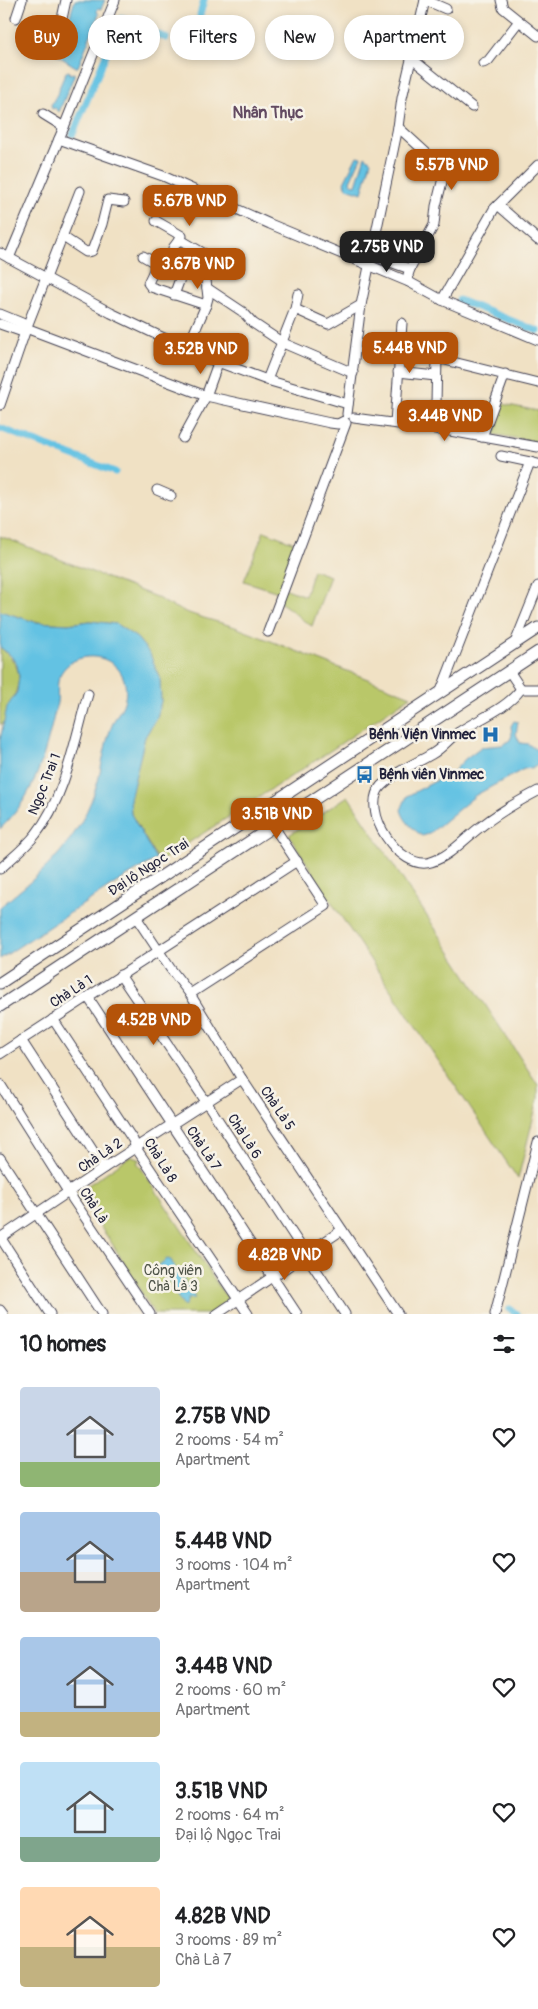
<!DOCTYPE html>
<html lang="en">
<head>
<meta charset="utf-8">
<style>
	:root { --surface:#fff; --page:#f2f2f2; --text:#202124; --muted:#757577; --accent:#b45309 }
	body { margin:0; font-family:Pangolin,sans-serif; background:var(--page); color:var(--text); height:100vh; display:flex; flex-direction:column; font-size:19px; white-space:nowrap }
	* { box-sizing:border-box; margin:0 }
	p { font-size:16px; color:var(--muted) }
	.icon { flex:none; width:28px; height:28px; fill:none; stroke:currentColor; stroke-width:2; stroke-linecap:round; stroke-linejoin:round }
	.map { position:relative; height:1314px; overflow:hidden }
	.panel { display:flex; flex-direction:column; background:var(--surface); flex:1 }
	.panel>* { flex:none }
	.top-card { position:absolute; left:15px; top:15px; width:509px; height:45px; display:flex; gap:10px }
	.price { position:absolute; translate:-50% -42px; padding:0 11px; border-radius:10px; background:var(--accent); color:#fff; font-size:16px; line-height:32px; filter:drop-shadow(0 1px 2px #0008) }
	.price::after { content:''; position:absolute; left:50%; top:30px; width:15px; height:11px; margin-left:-8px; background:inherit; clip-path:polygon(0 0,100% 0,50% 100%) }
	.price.on { background:#222; color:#fff }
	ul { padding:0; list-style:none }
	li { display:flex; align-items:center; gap:15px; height:125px; padding:0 20px }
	li span { display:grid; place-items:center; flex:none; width:140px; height:100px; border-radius:5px; color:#555 }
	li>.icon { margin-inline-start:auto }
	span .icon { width:60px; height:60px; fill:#fffc; stroke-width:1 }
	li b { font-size:21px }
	h2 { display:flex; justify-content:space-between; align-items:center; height:60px; padding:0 20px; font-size:21px }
	.tag { padding:0 18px; border-radius:22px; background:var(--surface); box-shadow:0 2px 8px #0003; font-size:18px; line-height:45px }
	.tag.on { background:var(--accent); color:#fff }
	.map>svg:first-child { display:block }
</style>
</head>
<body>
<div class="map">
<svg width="538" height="1314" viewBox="0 0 538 1314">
	<rect width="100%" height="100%" fill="#f7f3e8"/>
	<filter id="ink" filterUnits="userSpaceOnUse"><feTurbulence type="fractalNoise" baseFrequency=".02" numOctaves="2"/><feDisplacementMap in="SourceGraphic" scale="10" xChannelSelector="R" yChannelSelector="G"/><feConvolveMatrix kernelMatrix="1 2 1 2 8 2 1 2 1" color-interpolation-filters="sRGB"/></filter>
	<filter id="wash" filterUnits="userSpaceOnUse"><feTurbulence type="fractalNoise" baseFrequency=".0096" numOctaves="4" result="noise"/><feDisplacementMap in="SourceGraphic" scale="20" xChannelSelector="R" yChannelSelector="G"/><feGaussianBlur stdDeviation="1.12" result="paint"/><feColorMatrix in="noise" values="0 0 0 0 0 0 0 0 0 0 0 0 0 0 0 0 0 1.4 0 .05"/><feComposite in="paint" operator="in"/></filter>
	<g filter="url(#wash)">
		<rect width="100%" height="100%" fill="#f0e1c4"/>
		<g fill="#b9c769" stroke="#6e7452">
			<polygon points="498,403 538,411 538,442 491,434 489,430"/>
			<path d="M264 531 300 545 284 588 305 596 313 570 330 576 312 626C299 619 292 609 279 602L278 592 244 581Z"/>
			<path d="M0 536 156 597C179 613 209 619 235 627L411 696 324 755 159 862 131 814 130 799 145 737 157 717 161 701 160 679 150 654 137 638 116 624 90 621 68 624 35 622 0 611Z"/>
			<path d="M0 647C35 678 12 689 4 724H0Z"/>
			<polygon points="348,796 538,1085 538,1099 518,1179 334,906 289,835"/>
			<polygon points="133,1156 140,1160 137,1162 222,1291 225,1295 227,1294 226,1302 209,1314 154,1314 113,1245 82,1200 79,1201 78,1198 78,1192 129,1157"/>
		</g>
		<g fill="#64c2e3" stroke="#43728f">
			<polygon points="75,0 105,0 101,9 98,8 97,12 99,14 78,67 76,67 36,42 42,31 63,38"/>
			<polygon points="69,71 70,74 74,73 74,76 59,112 55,108 52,109 51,105 60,89 59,88 66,72"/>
			<polygon points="357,156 361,157 350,181 351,184 356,185 365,156 371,161 362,193 347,188 344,182"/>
			<path d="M0 611 35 622 68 624 90 621 116 624 137 638 150 654 160 679 161 701 157 717 145 737 130 799 131 814 156 859 114 884 0 959V907C46 870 81 840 98 781 104 758 106 731 119 712 128 700 128 682 119 670 103 650 69 653 59 677 56 686 59 698 56 707 45 754 36 795 0 829V740L7 707 17 692 19 676 17 665 11 656 0 647Z"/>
			<path d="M514 721 518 722 516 734 520 743 528 744 538 751V765L533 768 524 769 476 795 429 834 422 836C413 829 404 821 401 810L407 796 453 772 465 759 481 747 502 745 510 740 512 735 511 726Z"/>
			<polygon points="167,1259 171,1260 181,1280 183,1279 195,1298 188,1299 185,1306 184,1307 171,1287 173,1286 166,1276 164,1276 158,1268 159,1265"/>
		</g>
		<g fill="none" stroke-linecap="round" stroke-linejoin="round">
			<g stroke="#64c2e3" stroke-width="7">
				<polyline points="200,15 204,0"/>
				<polyline points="131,23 166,38"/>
				<polyline points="112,40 122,18 128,21"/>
				<polyline points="73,134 112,40 120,39"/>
				<polyline points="459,300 538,331"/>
				<polyline points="0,428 115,472"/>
				<polyline points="510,1309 517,1314"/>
			</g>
		</g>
	</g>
	<g filter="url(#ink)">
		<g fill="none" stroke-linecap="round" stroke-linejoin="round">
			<defs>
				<g id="minor">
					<polyline points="425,0 446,9"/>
					<polyline points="501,0 503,8 538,36"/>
					<polyline points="16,18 22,0"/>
					<polyline points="60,28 66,0"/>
					<polyline points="411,58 472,107"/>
					<polyline points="483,63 488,61 519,21"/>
					<polyline points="43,114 64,127"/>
					<polyline points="398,127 445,170 436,206 434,225 410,269 408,275 409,282"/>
					<polyline points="59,139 163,176 270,224 409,282 442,300 538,340"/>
					<polyline points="498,205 538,240"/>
					<polyline points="156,221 182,236 173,248"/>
					<polyline points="63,237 86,252 92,251 102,224 108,200 124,202"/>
					<polyline points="179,239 215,260"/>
					<polyline points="0,253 111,313 204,357 267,380 348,404"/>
					<polyline points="371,255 410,269"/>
					<polyline points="143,256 157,264 148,283 151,287 206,305 187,349"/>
					<polyline points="9,258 64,127 115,0"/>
					<polyline points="157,264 169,270"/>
					<polyline points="207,288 243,312 253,323 283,343 353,373"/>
					<polyline points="174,295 181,276"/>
					<polyline points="442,300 494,209 538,165"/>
					<polyline points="206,305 208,298 206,280 215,260 229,271"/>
					<polyline points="295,309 328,324 361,305"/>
					<polyline points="0,314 22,323 26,328 206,396 330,423 338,424 344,421"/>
					<polyline points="0,324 20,331 26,328"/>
					<polyline points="398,372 436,376"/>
					<polyline points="267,380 295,309 298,294"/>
					<polyline points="0,405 26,329 80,191"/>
					<polyline points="347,414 361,305 398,127 402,98 425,0"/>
					<polyline points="354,418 450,431 538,447"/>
					<polyline points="395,423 402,323"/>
					<polyline points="439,430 436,403 437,358 538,383"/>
					<polyline points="482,437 505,374"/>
					<polyline points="183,438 206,396 218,363"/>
					<polyline points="501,456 530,462"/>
					<polyline points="157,490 171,496"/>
					<polyline points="268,632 346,423"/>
					<polyline points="515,643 538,586"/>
					<polyline points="509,671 521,689"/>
					<path d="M521 689C505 710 480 718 459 732 449 738 443 748 432 754 415 764 396 771 381 786 359 810 400 872 431 862 451 856 466 837 483 825 500 812 519 801 538 791"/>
					<polyline points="521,689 538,689"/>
					<polyline points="441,691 530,462 538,464"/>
					<path d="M0 869C12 858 26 847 36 834 65 798 75 739 88 694"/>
					<polyline points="136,917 170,968 190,994 242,1079 398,1314"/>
					<polyline points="120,975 207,1103 345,1314"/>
					<polyline points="190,994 326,906 274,827"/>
					<polyline points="88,997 297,1314"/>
					<polyline points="53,1019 133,1140 136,1148 248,1314"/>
					<polyline points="21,1040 104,1168"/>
					<polyline points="0,1054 297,861"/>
					<polyline points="0,1084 74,1201 150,1314"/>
					<polyline points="0,1158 102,1314"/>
					<polyline points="0,1237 50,1314"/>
					<polyline points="0,1238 104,1168 242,1079"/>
					<polyline points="0,1310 3,1314"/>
					<polyline points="217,1314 342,1230"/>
					<polyline points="495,1314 538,1142"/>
				</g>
				<g id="major">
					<polyline points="0,983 538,628"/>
					<polyline points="0,1006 538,652"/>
				</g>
			</defs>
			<use href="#minor" stroke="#413f50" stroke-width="11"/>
			<use href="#major" stroke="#413f50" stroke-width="13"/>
			<use href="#minor" stroke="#fff" stroke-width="9"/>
			<use href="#major" stroke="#fff" stroke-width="11"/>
		</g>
	</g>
	<defs>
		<symbol id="hospital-bare" viewBox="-9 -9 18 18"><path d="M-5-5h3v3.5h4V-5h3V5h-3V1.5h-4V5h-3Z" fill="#1f6fb2" stroke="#f7f3e8" stroke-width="2.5" paint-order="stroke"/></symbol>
		<symbol id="bus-bare" viewBox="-9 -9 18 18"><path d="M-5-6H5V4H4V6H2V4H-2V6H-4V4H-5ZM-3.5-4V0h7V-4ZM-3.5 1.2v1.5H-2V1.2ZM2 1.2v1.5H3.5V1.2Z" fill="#1f6fb2" stroke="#f7f3e8" stroke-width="2.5" paint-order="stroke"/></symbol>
	</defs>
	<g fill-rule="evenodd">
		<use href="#hospital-bare" x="478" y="722" width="25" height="25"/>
		<use href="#bus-bare" x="352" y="762" width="25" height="25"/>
	</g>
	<g text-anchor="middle" stroke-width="5" stroke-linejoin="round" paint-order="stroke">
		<g font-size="14" font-weight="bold" fill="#22223b" stroke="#f7f3e8" text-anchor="end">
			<text x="476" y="739">Bệnh Viện Vinmec</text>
			<text x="379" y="779" text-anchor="start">Bệnh viên Vinmec</text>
		</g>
		<g font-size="14" fill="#22223b" stroke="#f7f3e8">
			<text transform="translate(44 784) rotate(-68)" y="5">Ngọc Trai 1</text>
			<text transform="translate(148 867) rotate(-33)" y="5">Đại lộ Ngọc Trai</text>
			<text transform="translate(71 991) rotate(-33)" y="5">Chà Là 1</text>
			<text transform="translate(278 1108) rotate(56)" y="5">Chà Là 5</text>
			<text transform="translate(245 1136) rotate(57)" y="5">Chà Là 6</text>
			<text transform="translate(204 1148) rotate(56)" y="5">Chà Là 7</text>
			<text transform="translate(100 1155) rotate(-34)" y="5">Chà Là 2</text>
			<text transform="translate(161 1160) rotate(58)" y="5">Chà Là 8</text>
			<text transform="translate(94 1205) rotate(57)" y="5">Chà Là</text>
		</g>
		<g font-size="14" fill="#4f5449" stroke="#f7f3e8">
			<text x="173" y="1275">Công viên<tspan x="173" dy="16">Chà Là 3</tspan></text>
		</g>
		<g font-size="16" font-weight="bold" fill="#634b62" stroke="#f7f3e8">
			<text x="268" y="118">Nhân Thục</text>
		</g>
	</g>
</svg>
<b class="price" style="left:452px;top:191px">5.57B VND</b>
<b class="price" style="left:190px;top:227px">5.67B VND</b>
<b class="price on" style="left:387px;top:273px">2.75B VND</b>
<b class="price" style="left:198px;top:290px">3.67B VND</b>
<b class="price" style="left:410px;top:374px">5.44B VND</b>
<b class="price" style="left:201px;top:375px">3.52B VND</b>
<b class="price" style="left:445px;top:442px">3.44B VND</b>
<b class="price" style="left:277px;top:840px">3.51B VND</b>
<b class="price" style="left:154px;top:1046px">4.52B VND</b>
<b class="price" style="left:285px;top:1281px">4.82B VND</b>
<div class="top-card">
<a class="tag on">Buy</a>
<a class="tag">Rent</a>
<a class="tag">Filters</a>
<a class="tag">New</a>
<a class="tag">Apartment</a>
</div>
</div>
<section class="panel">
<h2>10 homes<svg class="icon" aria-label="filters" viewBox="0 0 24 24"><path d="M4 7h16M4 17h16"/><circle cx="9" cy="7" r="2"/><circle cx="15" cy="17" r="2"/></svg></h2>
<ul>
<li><span style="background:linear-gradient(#c9d6e8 75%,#8fb573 0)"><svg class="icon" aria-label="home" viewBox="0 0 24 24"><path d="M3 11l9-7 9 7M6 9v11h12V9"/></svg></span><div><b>2.75B VND</b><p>2 rooms · 54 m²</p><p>Apartment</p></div><svg class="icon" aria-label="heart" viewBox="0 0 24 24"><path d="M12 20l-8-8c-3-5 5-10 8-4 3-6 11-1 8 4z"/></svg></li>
<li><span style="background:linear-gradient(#a9c7e8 60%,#b9a48a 0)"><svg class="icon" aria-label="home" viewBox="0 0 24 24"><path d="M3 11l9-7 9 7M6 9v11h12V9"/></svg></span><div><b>5.44B VND</b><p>3 rooms · 104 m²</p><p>Apartment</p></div><svg class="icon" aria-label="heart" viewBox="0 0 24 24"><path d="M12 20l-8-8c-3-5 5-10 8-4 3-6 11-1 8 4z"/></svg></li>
<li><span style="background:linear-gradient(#a9c7e8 75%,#c2b280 0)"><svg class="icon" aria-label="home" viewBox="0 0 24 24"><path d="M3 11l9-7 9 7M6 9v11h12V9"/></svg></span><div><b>3.44B VND</b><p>2 rooms · 60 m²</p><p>Apartment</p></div><svg class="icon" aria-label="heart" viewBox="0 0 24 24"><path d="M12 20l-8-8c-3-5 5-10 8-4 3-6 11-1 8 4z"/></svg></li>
<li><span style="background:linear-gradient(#bfe0f5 75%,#7fa58c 0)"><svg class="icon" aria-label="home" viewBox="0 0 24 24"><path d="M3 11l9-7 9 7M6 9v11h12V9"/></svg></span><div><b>3.51B VND</b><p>2 rooms · 64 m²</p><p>Đại lộ Ngọc Trai</p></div><svg class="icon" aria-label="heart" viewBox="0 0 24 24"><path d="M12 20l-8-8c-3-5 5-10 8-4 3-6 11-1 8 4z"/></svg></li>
<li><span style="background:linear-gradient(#ffd9b3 60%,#c2b280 0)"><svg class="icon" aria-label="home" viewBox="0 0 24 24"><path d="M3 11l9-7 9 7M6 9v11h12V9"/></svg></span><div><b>4.82B VND</b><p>3 rooms · 89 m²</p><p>Chà Là 7</p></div><svg class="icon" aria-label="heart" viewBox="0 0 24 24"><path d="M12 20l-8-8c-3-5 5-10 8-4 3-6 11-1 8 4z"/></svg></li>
</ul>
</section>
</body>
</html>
